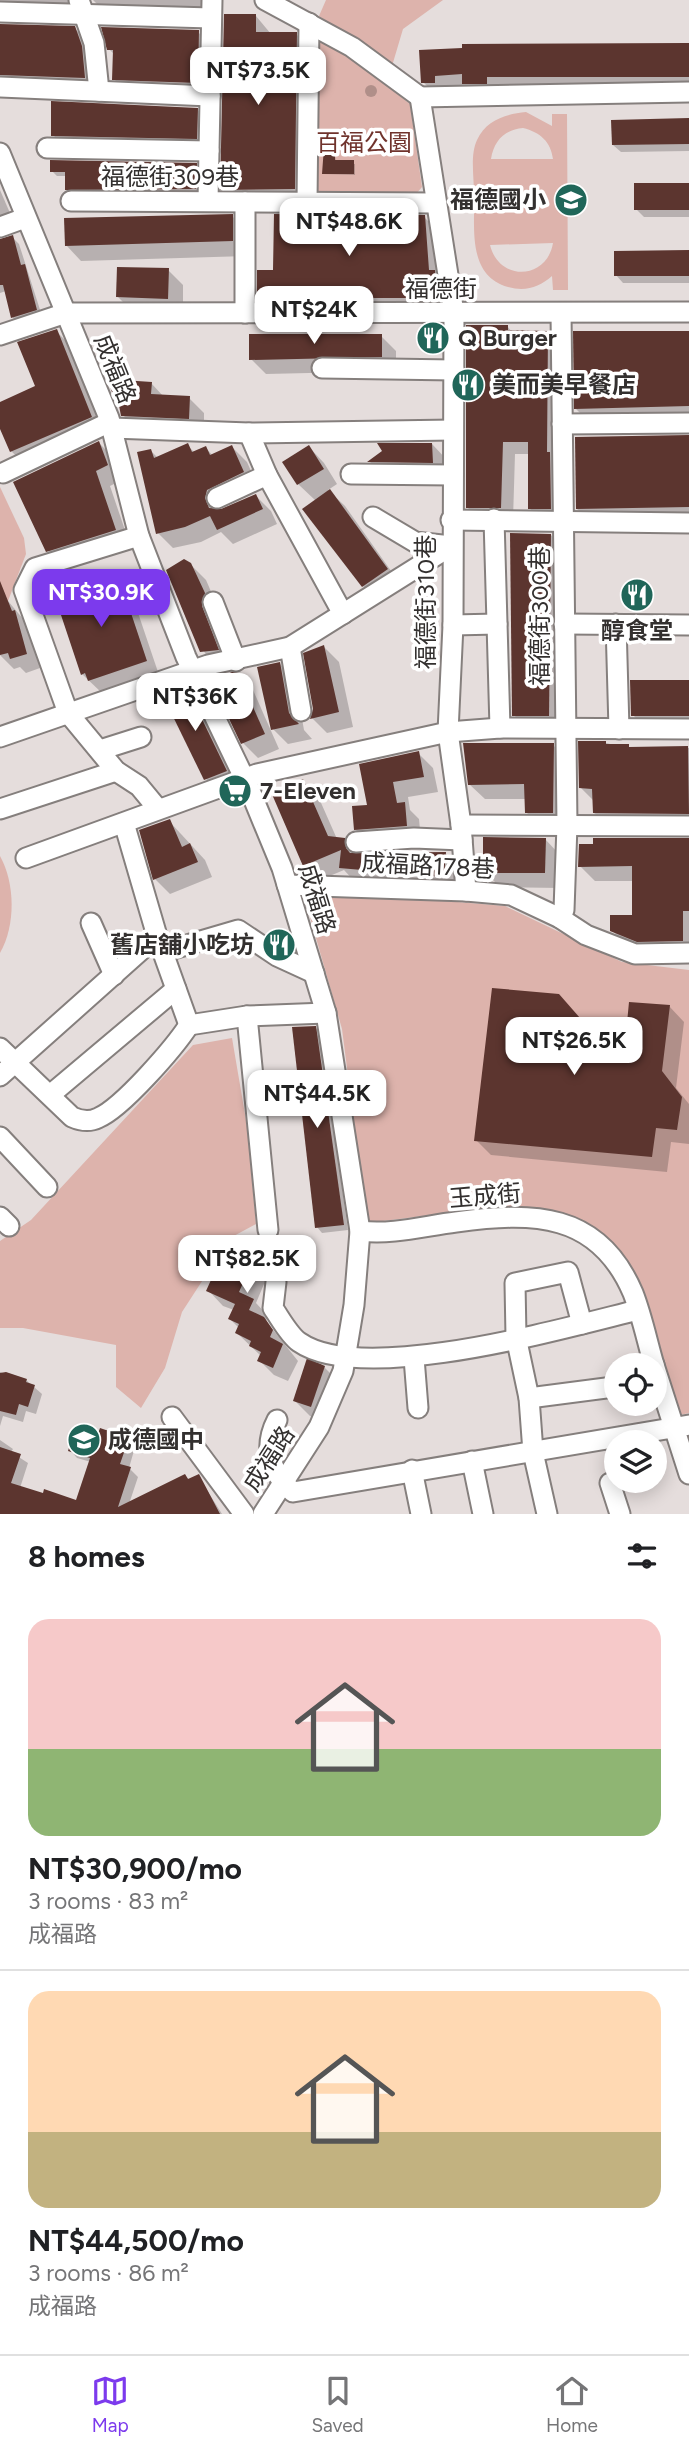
<!DOCTYPE html>
<html lang="en">
<head>
<meta charset="utf-8">
<style>
	:root { --surface:#fff; --page:#f2f2f2; --text:#202124; --muted:#757577; --line:#e0e0e0; --accent:#7c3aed }
	body { margin:0; font-family:Figtree,"Noto Sans TC",sans-serif; background:var(--page); color:var(--text); height:100vh; display:flex; flex-direction:column; font-size:26px; white-space:nowrap }
	* { box-sizing:border-box; margin:0 }
	p { font-size:23px; color:var(--muted) }
	.icon { flex:none; width:38px; height:38px; fill:none; stroke:currentColor; stroke-width:2; stroke-linecap:round; stroke-linejoin:round }
	.map { position:relative; height:1514px; overflow:hidden }
	.side { display:flex; flex-direction:column; background:var(--surface); flex:1 }
	.side>* { flex:none }
	.tools { position:absolute; left:604px; top:1353px; display:grid; gap:14px }
	.tools a { display:grid; place-items:center; width:63px; height:63px; border-radius:50%; background:var(--surface); box-shadow:0 4px 18px #0003; font-size:35px }
	.price { position:absolute; translate:-50% -60px; padding:0 16px; border-radius:14px; background:#fff; color:#222; font-size:23px; line-height:46px; filter:drop-shadow(0 2px 4px #0008) }
	.price::after { content:''; position:absolute; left:50%; top:42px; width:21px; height:16px; margin-left:-10px; background:inherit; clip-path:polygon(0 0,100% 0,50% 100%) }
	.price.active { background:var(--accent); color:#fff }
	ul { padding:0; list-style:none }
	li { display:grid; align-content:center; gap:14px; height:371px; padding:0 28px }
	li+li { border-top:2px solid var(--line) }
	li span { display:grid; place-items:center; height:217px; border-radius:21px; color:#555 }
	li>.icon { margin-inline-start:auto }
	span .icon { width:126px; height:126px; fill:#fffc; stroke-width:1 }
	li b { font-size:30px }
	h2 { display:flex; justify-content:space-between; align-items:center; height:84px; padding:0 28px; font-size:30px }
	.tabs { display:flex; justify-content:space-around; align-items:center; height:98px; border-top:2px solid var(--line); background:var(--surface); font-size:19px; color:var(--muted) }
	.tabs a { display:grid; justify-items:center; gap:4px }
	.tabs .active { color:var(--accent) }
	.map>svg:first-child { display:block }
</style>
</head>
<body>
<div class="map">
<svg width="689" height="1514" viewBox="0 0 689 1514">
	<rect width="100%" height="100%" fill="#e5dddc"/>
	<g fill="#ddb3ac" fill-rule="evenodd">
		<polygon points="326,0 443,0 403,29 392,66 319,16"/>
		<polygon points="323,41 347,54 410,104 422,187 416,194 318,194 313,189 317,44"/>
		<path d="M526 112 552 126V114H567L568 290H553L552 276C539 287 526 292 508 287 467 275 475 229 474 194 474 177 470 155 477 140 486 120 506 114 526 112ZM523 128C540 132 551 142 553 159H491C494 141 504 130 523 128ZM553 243C547 280 499 282 490 245Z"/>
		<polygon points="0,487 24,538 26,554 8,601 0,603"/>
		<path d="M0 856C15 883 16 925 0 953Z"/>
		<polygon points="302,889 505,906 622,962 689,970 689,1413 680,1415 638,1284 537,1210 503,1206 367,1223 342,1029"/>
		<polygon points="232,1038 247,1126 256,1224 230,1238 182,1312 165,1368 141,1408 116,1387 116,1345 23,1328 0,1328 0,1241 31,1220 193,1045"/>
	</g>
	<g fill="#0003">
		<polygon points="0,0 82,0 82,16 0,14"/>
		<polygon points="93,0 218,0 214,20 110,17"/>
		<polygon points="256,16 271,34 296,34 311,49 309,204 237,204 222,189"/>
		<polygon points="0,26 74,28 85,38 95,88 0,85"/>
		<polygon points="198,32 208,42 207,92 124,89 114,79 115,55 109,49"/>
		<polygon points="689,45 689,91 440,98 424,83 421,52"/>
		<circle cx="371" cy="91" r="6"/>
		<polygon points="197,109 212,125 212,153 68,150 53,135"/>
		<polygon points="689,120 689,151 621,152 613,145"/>
		<polygon points="334,149 336,162 355,164 355,175 323,174"/>
		<polygon points="196,165 201,170 200,194 72,194 67,189 67,176 57,176 52,171"/>
		<polygon points="689,185 689,217 644,217 636,209"/>
		<polygon points="0,190 10,213 0,218"/>
		<polygon points="232,216 247,231 247,256 81,261 66,245"/>
		<polygon points="424,217 439,232 451,313 274,312 259,297 275,271"/>
		<polygon points="12,237 19,244 42,316 19,324 13,318 6,291 0,293 0,241"/>
		<polygon points="689,252 689,283 623,283 616,275"/>
		<polygon points="168,270 183,285 183,313 133,312 118,297"/>
		<polygon points="507,326 512,332 547,333 560,345 563,521 542,520 529,508 530,454 515,454 513,520 480,520 467,507"/>
		<polygon points="56,331 71,346 106,432 27,466 11,451 0,426 0,404 37,387"/>
		<polygon points="689,332 689,423 591,424 576,409"/>
		<polygon points="381,336 396,351 396,371 266,374 251,359"/>
		<polygon points="151,383 164,397 189,398 204,413 204,433 138,431 123,415 121,403 116,399"/>
		<polygon points="689,436 689,523 592,524 577,509"/>
		<polygon points="99,443 114,458 122,480 110,486 130,545 63,566 48,551"/>
		<polygon points="432,444 447,460 447,477 384,476 370,462 385,451"/>
		<polygon points="187,445 195,453 206,448 213,456 232,447 247,462 258,487 222,506 221,511 256,496 271,511 277,524 233,544 221,532 201,542 173,548 158,533 151,451 158,458"/>
		<polygon points="309,447 324,463 337,484 328,490 345,506 401,585 378,601 363,586 316,501 298,484"/>
		<polygon points="551,535 561,546 559,726 524,726 514,715"/>
		<polygon points="190,564 206,580 219,610 232,665 220,668 205,653 187,621 168,571"/>
		<polygon points="113,578 133,598 159,675 103,694 82,674"/>
		<polygon points="8,601 29,626 40,668 26,673 20,667 14,669 0,655 0,604"/>
		<polygon points="324,647 339,662 353,727 327,733 312,718"/>
		<polygon points="280,664 295,679 304,730 312,739 288,744 273,729"/>
		<polygon points="238,675 253,690 279,749 258,758 243,743"/>
		<polygon points="689,681 689,731 648,731 633,715"/>
		<polygon points="186,688 201,703 241,787 221,794 206,779"/>
		<polygon points="606,743 631,749 689,748 689,828 610,828 594,813 594,801 581,788"/>
		<polygon points="553,745 568,760 567,828 542,828 526,812 526,799 485,799 469,784"/>
		<polygon points="418,753 433,768 438,792 408,797 410,810 419,819 421,841 370,845 355,829 369,807"/>
		<polygon points="303,781 318,796 337,839 344,839 359,855 445,853 460,868 458,891 356,883 344,870 320,880 305,865"/>
		<polygon points="169,821 205,860 212,877 170,894 155,879"/>
		<polygon points="545,839 560,855 560,888 500,887 485,872"/>
		<polygon points="689,840 689,956 627,946 612,930 634,917 634,881 595,881 580,866"/>
		<polygon points="669,1006 684,1022 676,1088 689,1104 689,1144 671,1142 667,1172 491,1155 476,1140 581,1020 629,1025"/>
		<polygon points="315,1027 320,1033 348,1230 322,1233 317,1227"/>
		<polygon points="262,1243 279,1251 294,1266 281,1291 264,1284 256,1303 268,1316 266,1321 298,1361 288,1381 274,1375 259,1360 261,1356 237,1333 239,1328 230,1319 234,1310 223,1306 208,1290 249,1251 259,1248"/>
		<polygon points="324,1367 339,1382 327,1421 310,1416 295,1401"/>
		<polygon points="0,1372 26,1380 42,1394 36,1414 26,1411 23,1422 3,1416 0,1426"/>
		<polygon points="128,1439 135,1447 129,1468 138,1477 129,1504 185,1476 190,1480 198,1476 222,1514 0,1514 0,1440 13,1449 11,1452 28,1463 20,1488 77,1503 91,1462 77,1458 70,1450"/>
	</g>
	<g fill="#5c352f">
		<polygon points="224,14 256,14 256,32 297,32 295,189 220,190"/>
		<polygon points="0,24 75,26 82,46 85,78 0,75"/>
		<polygon points="101,27 199,30 198,83 112,80 113,50 107,50"/>
		<polygon points="689,43 689,77 487,77 487,84 462,84 462,74 435,76 435,83 421,83 419,50 462,48 462,44"/>
		<polygon points="51,101 198,108 197,139 51,136"/>
		<polygon points="689,118 689,144 612,145 611,120"/>
		<polygon points="324,147 335,147 335,160 354,160 354,174 322,174"/>
		<polygon points="50,160 197,163 196,189 65,190 65,172 50,172"/>
		<rect x="634" y="183" width="55" height="27"/>
		<polygon points="233,214 233,241 65,246 64,218"/>
		<polygon points="274,214 425,215 429,270 435,270 437,298 257,298 257,270 273,270"/>
		<polygon points="13,235 21,265 25,264 37,310 11,318 3,285 0,285 0,239"/>
		<polygon points="689,250 689,276 614,276 614,251"/>
		<polygon points="117,267 169,268 168,299 116,297"/>
		<polygon points="466,325 508,325 508,330 548,331 547,452 550,452 551,509 528,509 528,442 503,442 501,508 466,508"/>
		<polygon points="57,329 92,417 10,452 0,429 0,402 35,386 17,342"/>
		<polygon points="573,331 689,331 689,406 574,409"/>
		<polygon points="249,334 382,334 382,357 249,360"/>
		<polygon points="107,379 152,382 151,394 190,396 189,419 121,416 118,400 115,400"/>
		<polygon points="689,435 689,507 576,509 575,437"/>
		<polygon points="99,441 108,465 96,471 116,530 46,552 13,482"/>
		<polygon points="188,443 192,452 206,446 210,455 232,445 244,472 207,490 205,498 209,508 221,509 256,494 263,509 217,530 210,516 185,527 156,534 137,452 151,449 154,458"/>
		<polygon points="377,443 432,443 433,463 367,462 382,451"/>
		<polygon points="309,445 324,469 297,485 282,462"/>
		<polygon points="330,489 388,569 362,587 302,509"/>
		<polygon points="510,533 551,534 549,716 512,716"/>
		<polygon points="184,559 191,563 205,593 202,606 219,650 200,652 166,570"/>
		<polygon points="114,576 117,584 121,583 147,661 88,681 85,673 81,675 55,597"/>
		<polygon points="0,581 12,611 15,610 27,654 10,659 8,653 0,655"/>
		<polygon points="324,645 339,712 310,719 313,709 303,653"/>
		<polygon points="280,662 289,713 299,724 271,730 257,667"/>
		<polygon points="232,672 238,673 265,734 241,744 211,681"/>
		<polygon points="630,680 689,680 689,716 631,716"/>
		<polygon points="186,686 227,771 204,780 162,694"/>
		<polygon points="578,741 606,741 606,744 629,744 629,747 688,746 689,814 593,813 592,789 579,788"/>
		<polygon points="463,743 554,743 553,813 525,813 524,784 468,785"/>
		<polygon points="419,751 424,777 393,782 397,803 405,802 407,826 354,830 352,806 367,805 359,764"/>
		<polygon points="303,779 328,836 345,838 346,848 350,853 446,852 444,877 339,868 341,850 303,866 271,792"/>
		<polygon points="170,819 182,847 190,843 198,862 153,880 139,830"/>
		<polygon points="483,837 546,838 545,873 483,873"/>
		<polygon points="593,838 689,838 689,911 683,911 683,941 637,942 610,931 610,915 632,915 632,866 578,867 579,844 593,844"/>
		<polygon points="492,988 559,994 580,1018 627,1023 629,1002 670,1005 662,1071 682,1097 677,1130 656,1128 652,1157 474,1141"/>
		<polygon points="316,1026 344,1225 315,1228 292,1027"/>
		<polygon points="229,1240 248,1248 251,1242 259,1246 261,1241 280,1249 265,1277 249,1270 239,1292 254,1299 249,1310 264,1317 273,1330 270,1337 283,1344 273,1368 257,1361 261,1352 249,1346 251,1341 235,1333 239,1324 228,1319 235,1304 206,1291"/>
		<polygon points="307,1358 325,1366 311,1407 293,1401"/>
		<polygon points="6,1372 27,1379 26,1382 35,1385 28,1407 19,1404 16,1415 0,1411 0,1373"/>
		<polygon points="100,1428 129,1438 120,1464 131,1467 118,1507 185,1474 188,1479 199,1474 220,1514 0,1514 0,1447 21,1454 11,1483 43,1493 44,1489 76,1500 90,1458 68,1451 72,1438 94,1445"/>
	</g>
	<g fill="none" stroke-linecap="round" stroke-linejoin="round">
		<defs>
			<g id="minor">
				<polyline points="79,0 94,43 99,91"/>
				<polyline points="265,0 352,47 420,97"/>
				<polyline points="0,12 211,18"/>
				<polyline points="0,87 210,96"/>
				<polyline points="420,97 454,313 453,625 448,732 461,825 466,891"/>
				<polyline points="420,97 689,92"/>
				<polyline points="47,148 209,151"/>
				<polyline points="0,153 109,418 139,536 186,657 249,788 282,868 326,1013 360,1231 354,1305 343,1371 319,1427 263,1514"/>
				<polyline points="71,201 436,203"/>
				<polyline points="208,201 212,0"/>
				<polyline points="307,202 309,23"/>
				<polyline points="0,227 25,218"/>
				<polyline points="245,313 245,202"/>
				<polyline points="0,335 66,313 689,312"/>
				<polyline points="322,368 454,370"/>
				<polyline points="562,424 689,423"/>
				<polyline points="112,428 249,433 453,430"/>
				<polyline points="249,433 267,475 343,614"/>
				<polyline points="3,473 110,422"/>
				<polyline points="351,474 453,475"/>
				<polyline points="217,498 267,475"/>
				<polyline points="373,517 415,542 451,546"/>
				<polyline points="494,519 500,728"/>
				<polyline points="451,520 689,523"/>
				<polyline points="139,536 35,568 24,590 68,713 116,771 139,786 158,809"/>
				<polyline points="213,602 236,661"/>
				<polyline points="564,624 689,625"/>
				<polyline points="616,624 619,729"/>
				<polyline points="453,625 497,624"/>
				<polyline points="290,647 301,711"/>
				<polyline points="0,737 208,665 290,647 451,546"/>
				<polyline points="100,750 141,737"/>
				<polyline points="0,809 116,771"/>
				<polyline points="124,823 157,936 189,1025"/>
				<polyline points="461,825 689,826"/>
				<polyline points="356,842 414,838 462,840"/>
				<polyline points="26,858 257,774 448,732 500,728 689,729"/>
				<polyline points="287,885 466,891 511,895 560,918 586,935 635,954 689,953"/>
				<polyline points="560,918 564,910 567,825 561,313"/>
				<polyline points="91,923 114,975"/>
				<polyline points="163,952 238,930 277,956 314,973"/>
				<polyline points="247,1016 268,1230"/>
				<polyline points="189,1025 247,1016 326,1013"/>
				<path d="M0 1048 72 1117C81 1121 90 1122 98 1118 122 1108 174 1048 189 1025"/>
				<polyline points="0,1076 157,936"/>
				<polyline points="50,1095 176,989"/>
				<polyline points="0,1137 47,1187"/>
				<polyline points="0,1217 9,1226"/>
				<path d="M360 1231C392 1235 424 1226 456 1222 532 1212 598 1211 633 1293 642 1316 647 1341 654 1365"/>
				<path d="M276 1282 273 1308C280 1318 289 1335 299 1342 362 1386 564 1328 638 1310"/>
				<polyline points="414,1358 418,1408"/>
				<polyline points="654,1365 689,1474"/>
				<polyline points="529,1398 606,1388"/>
				<polyline points="172,1417 244,1514"/>
				<path d="M277 1420C263 1447 270 1472 293 1492L689 1425"/>
				<polyline points="472,1461 483,1514"/>
				<polyline points="412,1470 421,1514"/>
				<polyline points="610,1483 620,1514"/>
				<polyline points="547,1514 533,1452 529,1398 516,1337 515,1283 568,1272 582,1324"/>
			</g>
		</defs>
		<use href="#minor" stroke="#857f7d" stroke-width="23"/>
		<use href="#minor" stroke="#fff" stroke-width="19"/>
	</g>
	<defs>
		<symbol id="school-disc" viewBox="-11 -11 22 22"><circle r="9.5" fill="#206659" stroke="#fff"/><path d="M0-5L7-2L0 1L-7-2ZM-4 1L0 2.5L4 1V4Q0 6-4 4Z" fill="#fff"/></symbol>
		<symbol id="restaurant-disc" viewBox="-11 -11 22 22"><circle r="9.5" fill="#206659" stroke="#fff"/><path d="M-5-6h1v4h1v-4h1v4h1v-4h1v5L-1.5 .5V6h-2V.5L-5-1ZM5-6V6H3V1.5H1.5Q1.5-4 5-6Z" fill="#fff"/></symbol>
		<symbol id="supermarket-disc" viewBox="-11 -11 22 22"><circle r="9.5" fill="#206659" stroke="#fff"/><path d="M-6-5.5h2.5l.6 2H6L4.5 2H-2.5L-4.4-4H-6ZM-1.5 3.2a1.3 1.3 0 1 0 .1 0ZM3 3.2a1.3 1.3 0 1 0 .1 0Z" fill="#fff"/></symbol>
	</defs>
	<g fill-rule="evenodd">
		<use href="#school-disc" x="552" y="181" width="38" height="38"/>
		<use href="#restaurant-disc" x="414" y="319" width="38" height="38"/>
		<use href="#restaurant-disc" x="449" y="366" width="38" height="38"/>
		<use href="#restaurant-disc" x="618" y="576" width="38" height="38"/>
		<use href="#supermarket-disc" x="216" y="772" width="38" height="38"/>
		<use href="#restaurant-disc" x="260" y="926" width="38" height="38"/>
		<use href="#school-disc" x="65" y="1421" width="38" height="38"/>
	</g>
	<g text-anchor="middle" stroke-width="7" stroke-linejoin="round" paint-order="stroke">
		<g font-size="24" fill="#70332c" stroke="#fff">
			<text x="364" y="151">百福公園</text>
		</g>
		<g font-size="24" fill="#33302f" stroke="#fff">
			<text x="170" y="185">福德街309巷</text>
			<text x="441" y="297">福德街</text>
			<text transform="translate(115 369) rotate(68)" y="8">成福路</text>
			<text transform="translate(426 602) rotate(-90)" y="8">福德街310巷</text>
			<text transform="translate(540 616) rotate(-90)" y="8">福德街300巷</text>
			<text transform="translate(428 866) rotate(3)" y="8">成福路178巷</text>
			<text transform="translate(317 899) rotate(73)" y="8">成福路</text>
			<text transform="translate(485 1196) rotate(-5)" y="8">玉成街</text>
			<text transform="translate(269 1459) rotate(-57)" y="8">成福路</text>
		</g>
		<g font-size="24" font-weight="bold" fill="#33302f" stroke="#fff" text-anchor="start">
			<text x="546" y="208" text-anchor="end">福德國小</text>
			<text x="458" y="346">Q Burger</text>
			<text x="492" y="393">美而美早餐店</text>
			<text x="637" y="639" text-anchor="middle">醇食堂</text>
			<text x="260" y="799">7-Eleven</text>
			<text x="254" y="953" text-anchor="end">舊店舖小吃坊</text>
			<text x="108" y="1448">成德國中</text>
		</g>
	</g>
</svg>
<div class="tools">
<a><svg class="icon" aria-label="locate" viewBox="0 0 24 24"><circle cx="12" cy="12" r="6"/><path d="M12 2v4M12 18v4M2 12h4M18 12h4"/></svg></a>
<a><svg class="icon" aria-label="layers" viewBox="0 0 24 24"><path d="M12 4l9 5-9 5-9-5zM3 14l9 5 9-5"/></svg></a>
</div>
<b class="price" style="left:258px;top:107px">NT$73.5K</b>
<b class="price" style="left:349px;top:258px">NT$48.6K</b>
<b class="price" style="left:314px;top:346px">NT$24K</b>
<b class="price active" style="left:101px;top:629px">NT$30.9K</b>
<b class="price" style="left:195px;top:733px">NT$36K</b>
<b class="price" style="left:574px;top:1077px">NT$26.5K</b>
<b class="price" style="left:317px;top:1130px">NT$44.5K</b>
<b class="price" style="left:247px;top:1295px">NT$82.5K</b>
</div>
<section class="side">
<h2>8 homes<svg class="icon" aria-label="filters" viewBox="0 0 24 24"><path d="M4 7h16M4 17h16"/><circle cx="9" cy="7" r="2"/><circle cx="15" cy="17" r="2"/></svg></h2>
<ul>
<li><span style="background:linear-gradient(#f6c9c9 60%,#8fb573 0)"><svg class="icon" aria-label="home" viewBox="0 0 24 24"><path d="M3 11l9-7 9 7M6 9v11h12V9"/></svg></span><div><b>NT$30,900/mo</b><p>3 rooms · 83 m²</p><p>成福路</p></div></li>
<li><span style="background:linear-gradient(#ffd9b3 65%,#c2b280 0)"><svg class="icon" aria-label="home" viewBox="0 0 24 24"><path d="M3 11l9-7 9 7M6 9v11h12V9"/></svg></span><div><b>NT$44,500/mo</b><p>3 rooms · 86 m²</p><p>成福路</p></div></li>
</ul>
</section>
<nav class="tabs">
<a class="active"><svg class="icon" aria-label="map" viewBox="0 0 24 24"><path d="M3 6l6-2 6 2 6-2v14l-6 2-6-2-6 2zM9 4v14M15 6v14"/></svg>Map</a>
<a><svg class="icon" aria-label="saved" viewBox="0 0 24 24"><path d="M7 4h10v16l-5-4-5 4z"/></svg>Saved</a>
<a><svg class="icon" aria-label="home" viewBox="0 0 24 24"><path d="M3 11l9-7 9 7M6 9v11h12V9"/></svg>Home</a>
</nav>
</body>
</html>
